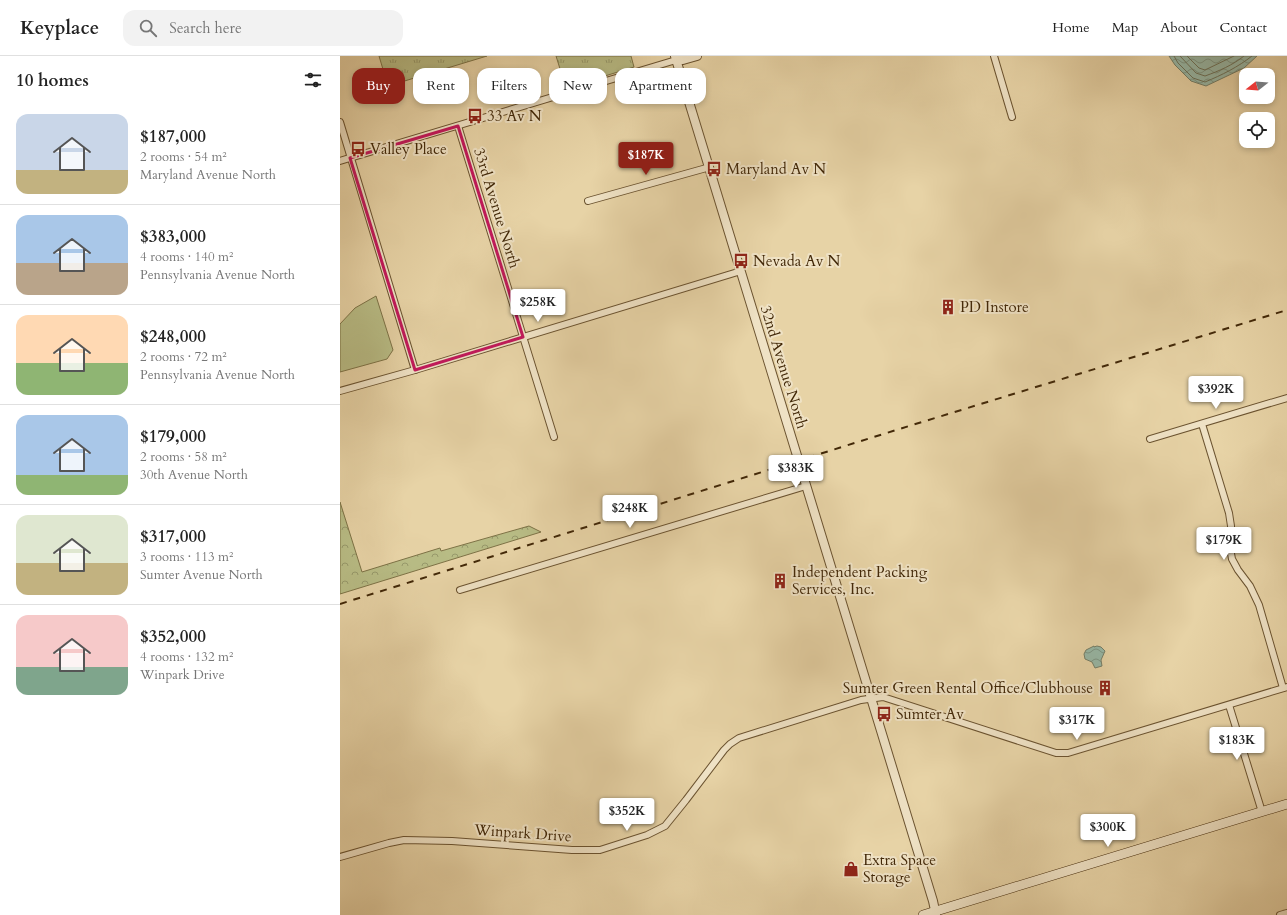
<!DOCTYPE html>
<html lang="en">
<head>
<meta charset="utf-8">
<style>
	:root { --surface:#fff; --page:#f2f2f2; --text:#222; --muted:#767676; --line:#e0e0e0; --accent:#8f2418 }
	body { margin:0; font-family:Cardo,serif; background:var(--page); color:var(--text); height:100vh; display:flex; flex-direction:column; font-size:15px; white-space:nowrap }
	* { box-sizing:border-box; margin:0 }
	p { font-size:13px; color:var(--muted) }
	.icon { flex:none; width:22px; height:22px; fill:none; stroke:currentColor; stroke-width:2; stroke-linecap:round; stroke-linejoin:round }
	.map { position:relative; flex:1; overflow:hidden }
	.panel { display:flex; flex-direction:column; background:var(--surface); width:340px }
	.panel>* { flex:none }
	.hud { position:absolute; left:12px; top:12px; width:380px; height:36px; display:flex; gap:8px }
	.needle { width:26px; rotate:253deg }
	.buttons { position:absolute; left:899px; top:12px; display:grid; gap:8px }
	.buttons a { display:grid; place-items:center; width:36px; height:36px; border-radius:8px; background:var(--surface); box-shadow:0 2px 6px #0003; font-size:20px }
	.price { position:absolute; translate:-50% -34px; padding:0 9px; border-radius:4px; background:#fff; color:#222; font-size:13px; line-height:26px; filter:drop-shadow(0 1px 2px #0008) }
	.price::after { content:''; position:absolute; left:50%; top:24px; width:12px; height:9px; margin-left:-6px; background:inherit; clip-path:polygon(0 0,100% 0,50% 100%) }
	.price.active { background:var(--accent); color:#fff }
	ul { padding:0; list-style:none }
	li { display:flex; align-items:center; gap:12px; height:100px; padding:0 16px }
	li+li { border-top:1px solid var(--line) }
	li span { display:grid; place-items:center; flex:none; width:112px; height:80px; border-radius:12px; color:#555 }
	li>.icon { margin-inline-start:auto }
	span .icon { width:48px; height:48px; fill:#fffc; stroke-width:1 }
	li b { font-size:17px }
	h2 { display:flex; justify-content:space-between; align-items:center; height:48px; padding:0 16px; font-size:17px }
	.chip { padding:0 14px; border-radius:12px; background:var(--surface); box-shadow:0 2px 6px #0003; font-size:14px; line-height:36px }
	.chip.active { background:var(--accent); color:#fff }
	header { display:flex; align-items:center; gap:24px; box-sizing:border-box; height:56px; padding:0 20px; background:var(--surface); border-bottom:1px solid var(--line) }
	header strong { font-size:19px }
	nav { display:flex; gap:22px; margin-inline-start:auto; font-size:14px }
	.search { width:280px; height:36px; background:var(--page); display:flex; align-items:center; gap:10px; box-sizing:border-box; padding:0 14px; border-radius:12px; color:var(--muted); font-size:15px }
	main { display:flex; flex:1; min-height:0 }
	.map>svg:first-child { display:block }
</style>
</head>
<body>
<header>
<strong>Keyplace</strong>
<div class="search"><svg class="icon" aria-label="search" viewBox="0 0 24 24"><circle cx="10" cy="10" r="6"/><path d="M15 15l6 6"/></svg>Search here</div>
<nav><a>Home</a><a>Map</a><a>About</a><a>Contact</a></nav>
</header>
<main>
<section class="panel">
<h2>10 homes<svg class="icon" aria-label="filters" viewBox="0 0 24 24"><path d="M4 7h16M4 17h16"/><circle cx="9" cy="7" r="2"/><circle cx="15" cy="17" r="2"/></svg></h2>
<ul>
<li><span style="background:linear-gradient(#c9d6e8 70%,#c2b280 0)"><svg class="icon" aria-label="home" viewBox="0 0 24 24"><path d="M3 11l9-7 9 7M6 9v11h12V9"/></svg></span><div><b>$187,000</b><p>2 rooms · 54 m²</p><p>Maryland Avenue North</p></div></li>
<li><span style="background:linear-gradient(#a9c7e8 60%,#b9a48a 0)"><svg class="icon" aria-label="home" viewBox="0 0 24 24"><path d="M3 11l9-7 9 7M6 9v11h12V9"/></svg></span><div><b>$383,000</b><p>4 rooms · 140 m²</p><p>Pennsylvania Avenue North</p></div></li>
<li><span style="background:linear-gradient(#ffd9b3 60%,#8fb573 0)"><svg class="icon" aria-label="home" viewBox="0 0 24 24"><path d="M3 11l9-7 9 7M6 9v11h12V9"/></svg></span><div><b>$248,000</b><p>2 rooms · 72 m²</p><p>Pennsylvania Avenue North</p></div></li>
<li><span style="background:linear-gradient(#a9c7e8 75%,#8fb573 0)"><svg class="icon" aria-label="home" viewBox="0 0 24 24"><path d="M3 11l9-7 9 7M6 9v11h12V9"/></svg></span><div><b>$179,000</b><p>2 rooms · 58 m²</p><p>30th Avenue North</p></div></li>
<li><span style="background:linear-gradient(#dfe7d0 60%,#c2b280 0)"><svg class="icon" aria-label="home" viewBox="0 0 24 24"><path d="M3 11l9-7 9 7M6 9v11h12V9"/></svg></span><div><b>$317,000</b><p>3 rooms · 113 m²</p><p>Sumter Avenue North</p></div></li>
<li><span style="background:linear-gradient(#f6c9c9 65%,#7fa58c 0)"><svg class="icon" aria-label="home" viewBox="0 0 24 24"><path d="M3 11l9-7 9 7M6 9v11h12V9"/></svg></span><div><b>$352,000</b><p>4 rooms · 132 m²</p><p>Winpark Drive</p></div></li>
</ul>
</section>
<div class="map">
<svg width="947" height="859" viewBox="0 0 947 859">
	<defs>
		<pattern id="forest-crowns" width="20" height="18" patternUnits="userSpaceOnUse"><rect width="20" height="18" fill="#b8bc85"/><path d="M2 6a3 3 0 1 1 6 0M12 15a3 3 0 1 1 6 0" fill="none" stroke="#97996b"/></pattern>
		<pattern id="park-tufts" width="24" height="20" patternUnits="userSpaceOnUse"><rect width="24" height="20" fill="#b8bc85"/><path d="M3 7l-1-3M5 7V3M7 7l1-3M15 17l-1-3M17 17v-4M19 17l1-3" fill="none" stroke="#97996b"/></pattern>
		<pattern id="water-waves" width="16" height="10" patternUnits="userSpaceOnUse"><rect width="16" height="10" fill="#97b8a7"/><path d="M0 5q4-4 8 0t8 0" fill="none" stroke="#7d9686"/></pattern>
	</defs>
	<rect width="100%" height="100%" fill="#e7d3a6"/>
	<filter id="stains"><feTurbulence type="fractalNoise" baseFrequency=".005" numOctaves="4"/><feColorMatrix values="0 0 0 0 .2 0 0 0 0 .09 0 0 0 0 .02 0 0 0 .5 -.17"/></filter>
	<radialGradient id="worn" r=".72"><stop offset=".6" stop-color="#630" stop-opacity="0"/><stop offset="1" stop-color="#630" stop-opacity=".3"/></radialGradient>
	<polygon fill="#b8bc85" stroke="#7d7246" points="36,240 53,294 47,303 0,316 0,268 15,252"/>
	<polygon fill="url(#forest-crowns)" stroke="#7d7246" points="0,446 22,516 100,492 101,495 189,470 201,476 0,538"/>
	<g fill="url(#park-tufts)" stroke="#7d7246">
		<polygon points="39,0 147,0 48,30"/>
		<polygon points="216,0 291,0 294,11 226,32"/>
	</g>
	<g fill="url(#water-waves)" stroke="#757e67">
		<polygon points="829,0 917,0 904,12 866,30 851,25 835,9"/>
		<polygon points="754,590 754,591 757,590 761,591 765,595 761,604 762,610 755,612 752,606 745,603 744,598 746,594"/>
	</g>
	<g fill="none" stroke-linecap="round" stroke-linejoin="round">
		<g stroke="#6c7058" stroke-width="1">
			<path d="M834 0 838 7 853 22 865 26C882 19 898 11 912 0"/>
			<path d="M840 0 856 17 865 20C879 15 893 9 904 0"/>
			<polyline points="847,0 859,12 865,14 894,0"/>
		</g>
		<defs>
			<g id="minor">
				<polyline points="654,0 672,61"/>
				<polyline points="0,66 75,314"/>
				<polyline points="118,70 214,381"/>
				<polyline points="0,105 336,4"/>
				<polyline points="248,145 370,111"/>
				<polyline points="0,335 75,314 401,215"/>
				<polyline points="862,368 889,457 891,470 890,492 892,503 898,514 910,530 919,549 943,632"/>
				<polyline points="810,383 947,342"/>
				<polyline points="120,534 466,430"/>
				<polyline points="889,649 922,756"/>
				<polyline points="0,801 49,787 64,784 112,785 232,794 260,794 307,779 325,770 346,744 384,694 390,688 399,682 521,644 543,641 716,697 728,697 947,631"/>
				<polyline points="940,859 947,857"/>
			</g>
			<g id="tertiary">
				<polyline points="335,0 593,845 596,859"/>
				<polyline points="336,4 343,4 357,0"/>
			</g>
			<polyline id="secondary" points="583,859 947,748"/>
		</defs>
		<use href="#minor" stroke="#6b5330" stroke-width="8"/>
		<use href="#tertiary" stroke="#6b5330" stroke-width="10"/>
		<use href="#secondary" stroke="#422808" stroke-width="10"/>
		<use href="#minor" stroke="#efe2c5" stroke-width="6"/>
		<use href="#tertiary" stroke="#efe2c5" stroke-width="8"/>
		<use href="#secondary" stroke="#efe2c5" stroke-width="9"/>
		<polyline stroke="#422808" stroke-width="2" stroke-dasharray="7 7" stroke-linecap="butt" points="0,548 569,370 947,254"/>
	</g>
	<path fill="none" stroke="#c2185b" stroke-width="3" stroke-linejoin="round" d="M118 70 183 281 75 314 10 102Z"/>
	<defs>
		<symbol id="bus-bare" viewBox="-9 -9 18 18"><path d="M-5-6H5V4H4V6H2V4H-2V6H-4V4H-5ZM-3.5-4V0h7V-4ZM-3.5 1.2v1.5H-2V1.2ZM2 1.2v1.5H3.5V1.2Z" fill="#8f2418" stroke="#efe2c5" stroke-width="2.5" paint-order="stroke"/></symbol>
		<symbol id="building-bare" viewBox="-9 -9 18 18"><path d="M-4-6H4V6H1V3H-1V6H-4ZM-2.5-4.3h1.7v1.8h-1.7ZM.8-4.3h1.7v1.8H.8ZM-2.5-1h1.7V.8h-1.7ZM.8-1h1.7V.8H.8Z" fill="#8f2418" stroke="#efe2c5" stroke-width="2.5" paint-order="stroke"/></symbol>
		<symbol id="shop-bare" viewBox="-9 -9 18 18"><path d="M-5-2.5h2.3a2.7 3.5 0 0 1 5.4 0H5L5.5 6h-11ZM-1.5-2.5h3a1.5 2.3 0 0 0-3 0Z" fill="#8f2418" stroke="#efe2c5" stroke-width="2.5" paint-order="stroke"/></symbol>
	</defs>
	<g fill-rule="evenodd">
		<use href="#bus-bare" x="124" y="49" width="22" height="22"/>
		<use href="#bus-bare" x="7" y="82" width="22" height="22"/>
		<use href="#bus-bare" x="363" y="102" width="22" height="22"/>
		<use href="#bus-bare" x="390" y="194" width="22" height="22"/>
		<use href="#building-bare" x="597" y="240" width="22" height="22"/>
		<use href="#building-bare" x="429" y="514" width="22" height="22"/>
		<use href="#building-bare" x="754" y="621" width="22" height="22"/>
		<use href="#bus-bare" x="533" y="647" width="22" height="22"/>
		<use href="#shop-bare" x="500" y="802" width="22" height="22"/>
	</g>
	<g text-anchor="middle" stroke-width="4" stroke-linejoin="round" paint-order="stroke">
		<g font-size="15" fill="#422808" stroke="#efe2c5" text-anchor="start">
			<text x="147" y="65">33 Av N</text>
			<text x="30" y="98">Valley Place</text>
			<text x="386" y="118">Maryland Av N</text>
			<text x="413" y="210">Nevada Av N</text>
			<text x="620" y="256">PD Instore</text>
			<text x="452" y="521">Independent Packing<tspan x="452" dy="17">Services, Inc.</tspan></text>
			<text x="753" y="637" text-anchor="end">Sumter Green Rental Office/Clubhouse</text>
			<text x="556" y="663">Sumter Av</text>
			<text x="523" y="809">Extra Space<tspan x="523" dy="17">Storage</tspan></text>
		</g>
		<g font-size="15" fill="#422808" stroke="#efe2c5">
			<text transform="translate(157 152) rotate(73)" y="5">33rd Avenue North</text>
			<text transform="translate(444 311) rotate(73)" y="5">32nd Avenue North</text>
			<text transform="translate(183 777) rotate(4)" y="5">Winpark Drive</text>
		</g>
	</g>
	<rect width="100%" height="100%" filter="url(#stains)"/>
	<rect width="100%" height="100%" fill="url(#worn)"/>
</svg>
<div class="buttons">
<a><svg class="needle" viewBox="-14 -14 28 28"><path d="M0-13l5 13h-10z" fill="#e53935"/><path d="M0 13l5-13h-10z" fill="#767676"/></svg></a>
<a><svg class="icon" aria-label="locate" viewBox="0 0 24 24"><circle cx="12" cy="12" r="6"/><path d="M12 2v4M12 18v4M2 12h4M18 12h4"/></svg></a>
</div>
<b class="price active" style="left:306px;top:120px">$187K</b>
<b class="price" style="left:198px;top:267px">$258K</b>
<b class="price" style="left:876px;top:354px">$392K</b>
<b class="price" style="left:456px;top:433px">$383K</b>
<b class="price" style="left:290px;top:473px">$248K</b>
<b class="price" style="left:884px;top:505px">$179K</b>
<b class="price" style="left:737px;top:685px">$317K</b>
<b class="price" style="left:897px;top:705px">$183K</b>
<b class="price" style="left:287px;top:776px">$352K</b>
<b class="price" style="left:768px;top:792px">$300K</b>
<div class="hud">
<a class="chip active">Buy</a>
<a class="chip">Rent</a>
<a class="chip">Filters</a>
<a class="chip">New</a>
<a class="chip">Apartment</a>
</div>
</div>
</main>
</body>
</html>
